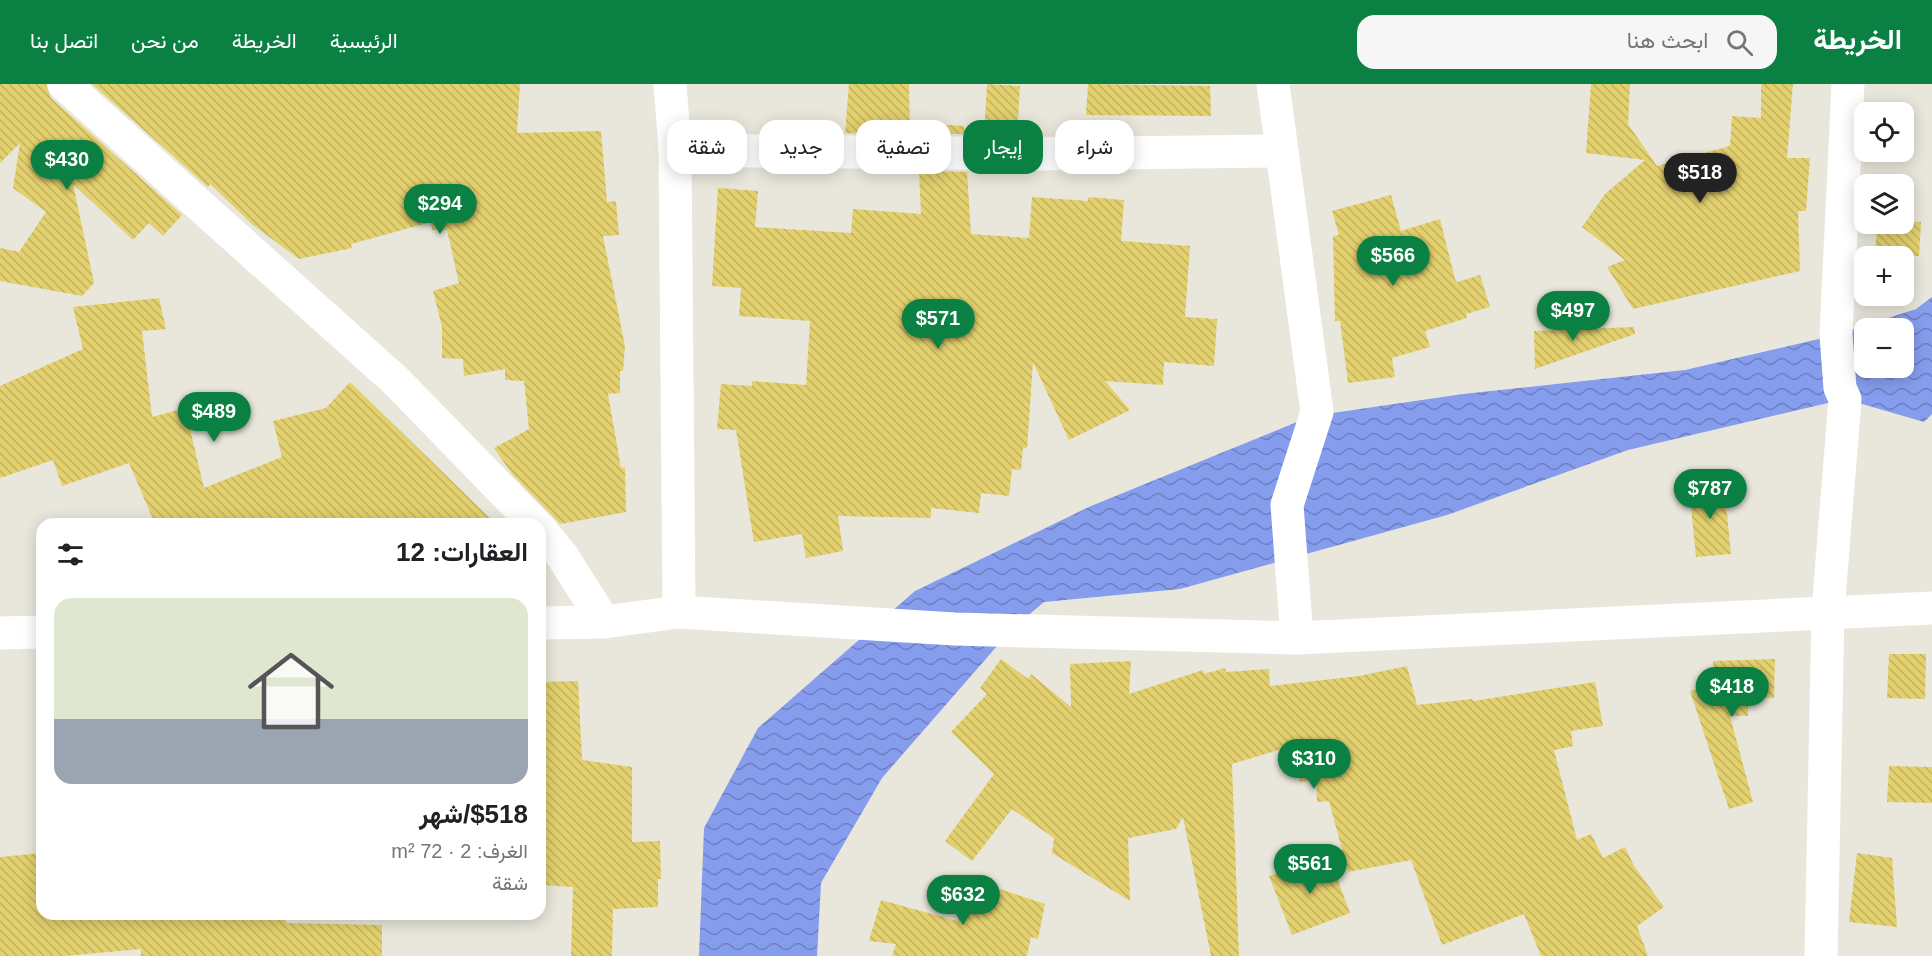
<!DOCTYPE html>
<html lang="ar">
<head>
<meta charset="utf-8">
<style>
	:root { --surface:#fff; --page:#f6f6f6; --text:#202124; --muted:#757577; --accent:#0b8043 }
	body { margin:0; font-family:Arial,Vazirmatn,sans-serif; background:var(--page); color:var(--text); direction:rtl; height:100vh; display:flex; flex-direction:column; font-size:22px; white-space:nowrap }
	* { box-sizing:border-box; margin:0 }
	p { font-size:20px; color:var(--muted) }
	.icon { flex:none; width:33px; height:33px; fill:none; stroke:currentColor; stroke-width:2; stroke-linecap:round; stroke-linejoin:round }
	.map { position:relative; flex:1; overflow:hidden; direction:ltr }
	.details { position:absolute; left:36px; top:434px; width:510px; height:402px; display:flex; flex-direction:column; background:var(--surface); border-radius:18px; box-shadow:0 3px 15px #0003; direction:rtl }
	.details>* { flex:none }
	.top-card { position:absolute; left:564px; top:36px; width:570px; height:54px; direction:rtl; display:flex; gap:12px }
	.buttons { position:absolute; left:1854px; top:18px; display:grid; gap:12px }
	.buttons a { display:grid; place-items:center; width:60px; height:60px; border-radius:12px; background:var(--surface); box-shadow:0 3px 15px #0003; font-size:30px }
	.price { position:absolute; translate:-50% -51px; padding:0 14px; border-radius:21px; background:var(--accent); color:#fff; font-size:20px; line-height:39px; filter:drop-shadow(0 2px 3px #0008) }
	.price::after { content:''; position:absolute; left:50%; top:36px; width:18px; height:14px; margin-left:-9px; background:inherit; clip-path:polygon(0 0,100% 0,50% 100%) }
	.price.selected { background:#222; color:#fff }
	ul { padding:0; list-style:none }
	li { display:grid; align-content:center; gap:12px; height:318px; padding:0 18px }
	li span { display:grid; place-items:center; height:186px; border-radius:18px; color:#555 }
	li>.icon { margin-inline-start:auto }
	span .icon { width:108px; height:108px; fill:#fffc; stroke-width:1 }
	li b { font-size:26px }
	h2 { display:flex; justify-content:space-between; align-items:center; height:72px; padding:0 18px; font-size:26px }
	.tag { padding:0 21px; border-radius:18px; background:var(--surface); box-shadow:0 3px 15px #0003; font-size:21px; line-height:54px }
	.tag.selected { background:var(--accent); color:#fff }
	header { display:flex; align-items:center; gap:36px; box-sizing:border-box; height:84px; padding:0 30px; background:var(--accent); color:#fff }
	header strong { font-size:28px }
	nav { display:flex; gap:33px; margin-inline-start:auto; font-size:21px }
	.search { width:420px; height:54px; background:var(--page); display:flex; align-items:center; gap:15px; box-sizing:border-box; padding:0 21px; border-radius:18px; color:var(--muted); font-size:22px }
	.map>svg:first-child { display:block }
</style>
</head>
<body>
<header>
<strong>الخريطة</strong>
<div class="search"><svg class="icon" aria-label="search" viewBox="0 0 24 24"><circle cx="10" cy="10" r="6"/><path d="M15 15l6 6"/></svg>ابحث هنا</div>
<nav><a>الرئيسية</a><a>الخريطة</a><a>من نحن</a><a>اتصل بنا</a></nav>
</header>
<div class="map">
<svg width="1932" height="872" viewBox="0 0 1932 872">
	<defs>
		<pattern id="water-waves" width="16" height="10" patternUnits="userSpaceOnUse" patternTransform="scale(1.5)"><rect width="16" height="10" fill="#869dee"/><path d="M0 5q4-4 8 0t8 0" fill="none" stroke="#6d7fc0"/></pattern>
		<pattern id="building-back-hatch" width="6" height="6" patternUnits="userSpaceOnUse" patternTransform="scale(1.5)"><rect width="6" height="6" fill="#e3d06e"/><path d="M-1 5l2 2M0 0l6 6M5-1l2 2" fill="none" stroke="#c2b25f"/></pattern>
	</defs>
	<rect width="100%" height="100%" fill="#e9e7db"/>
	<path fill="url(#water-waves)" fill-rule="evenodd" d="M1932 213V330L1924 338 1845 315 1628 366 1447 431 1180 505 1044 518 1011 546 882 694 821 799 817 872H699L704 744 758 644 915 507 1091 422 1312 332 1463 310 1685 286 1836 251 1916 225ZM1864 244H1904V284H1864Z"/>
	<g fill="url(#building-back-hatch)">
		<polygon points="0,0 46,0 51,14 182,131 163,152 149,139 133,156 73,100 94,199 82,212 0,197 0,164 19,168 46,128 13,104 20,59 0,79"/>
		<polygon points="92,0 520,0 517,49 601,47 607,118 616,117 619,151 603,152 625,262 623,287 620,287 620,309 608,310 621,384 625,383 626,428 560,440 512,390 494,364 529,345 524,297 505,296 505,285 464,292 463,275 442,274 442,243 433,207 459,199 447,146 432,146 431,138 351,160 352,164 299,175 253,141 210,100 208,103"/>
		<polygon points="849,0 909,0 910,50 845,49"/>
		<polygon points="987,0 1020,2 1017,51 984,51"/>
		<polygon points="1088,0 1210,2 1211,32 1086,31"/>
		<polygon points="1591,0 1630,0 1628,40 1657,82 1730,62 1732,32 1761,34 1761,0 1793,0 1787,74 1810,74 1806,127 1798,127 1800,187 1633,225 1607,183 1625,176 1582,143 1605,110 1645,76 1586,69"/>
		<polygon points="915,39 964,42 965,50 916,50"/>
		<polygon points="919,87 967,88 971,150 1029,154 1032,113 1088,117 1088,113 1124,116 1121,157 1190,162 1185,233 1217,235 1214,282 1164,278 1163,301 1105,297 1130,326 1069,356 1033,278 1027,364 1023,364 1021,386 1012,385 1009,412 981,409 979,429 931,424 931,434 838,432 843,467 806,474 802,450 754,458 736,346 717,345 721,300 752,302 752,297 806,301 810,237 739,232 741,204 712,202 718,104 758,107 755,143 851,149 853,125 921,130"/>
		<polygon points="1391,111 1401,147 1440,135 1455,195 1457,198 1480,191 1490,223 1466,230 1467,234 1425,247 1430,263 1392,274 1395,293 1348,299 1340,237 1335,237 1333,152 1339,151 1332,127"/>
		<polygon points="1904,137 1921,138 1919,172 1875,172 1877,140"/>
		<polygon points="159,214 166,245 142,247 152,333 185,324 204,404 282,373 273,337 326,324 350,298 496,440 390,440 389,436 354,440 155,440 129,379 62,402 53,376 0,394 0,302 83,265 73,223"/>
		<polygon points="1634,243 1635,250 1535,285 1534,247"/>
		<polygon points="1724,400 1731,470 1696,473 1689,403"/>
		<polygon points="1889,570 1926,570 1925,615 1887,614"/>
		<polygon points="1001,575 1028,595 1031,590 1071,623 1070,580 1131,577 1129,610 1203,586 1204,590 1225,584 1226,588 1269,585 1270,602 1359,592 1407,582 1417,621 1472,615 1473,617 1595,598 1603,642 1571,647 1573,662 1554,666 1577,756 1591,750 1603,774 1625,763 1634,782 1664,823 1637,842 1648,872 1541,872 1524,830 1442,861 1411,776 1348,788 1329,717 1317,718 1316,695 1300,698 1292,662 1232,680 1239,872 1211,872 1183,733 1176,745 1128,754 1130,817 1052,769 1054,754 1012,725 972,777 945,757 994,690 951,648 987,610 980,604"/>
		<polygon points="1775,575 1774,614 1748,613 1748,632 1730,632 1753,718 1729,725 1690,607 1714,601 1713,577"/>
		<polygon points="578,597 582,676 632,683 632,758 660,757 661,795 658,795 658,823 613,825 612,872 571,872 573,803 540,801 542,598"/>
		<polygon points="1889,682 1932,683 1932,719 1887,718"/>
		<polygon points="42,769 42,830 285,830 286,839 382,841 382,872 141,872 141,865 65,872 0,872 0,773"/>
		<polygon points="1857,769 1892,774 1897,843 1849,838"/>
		<polygon points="1329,772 1350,829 1292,851 1269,792"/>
		<polygon points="972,796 1045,820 1038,855 1031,853 1027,872 892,872 896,860 869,857 881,816 957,837"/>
	</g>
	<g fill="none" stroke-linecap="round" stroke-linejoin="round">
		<g stroke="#fff" stroke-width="33">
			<polyline points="64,0 396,297 535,440"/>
			<polyline points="670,0 675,66 679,528"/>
			<polyline points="1273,0 1317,328 1287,421 1297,554"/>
			<polyline points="675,66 1038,70 1281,67"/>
			<polyline points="540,445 563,473 604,538"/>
			<polyline points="540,539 604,538 679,528 954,545 1297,554 1932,524"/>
			<polyline points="0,549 42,548"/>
			<polyline points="1821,872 1828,527 1845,315 1840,304 1836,251 1848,0"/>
		</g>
	</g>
</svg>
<div class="buttons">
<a><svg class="icon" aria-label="locate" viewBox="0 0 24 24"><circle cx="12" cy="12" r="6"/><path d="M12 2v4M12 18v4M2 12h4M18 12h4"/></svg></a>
<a><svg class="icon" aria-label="layers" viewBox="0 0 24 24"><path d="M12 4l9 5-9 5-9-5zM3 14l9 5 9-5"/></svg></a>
<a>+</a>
<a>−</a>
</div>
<b class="price" style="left:67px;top:107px">$430</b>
<b class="price selected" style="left:1700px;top:120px">$518</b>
<b class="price" style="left:440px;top:151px">$294</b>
<b class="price" style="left:1393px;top:203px">$566</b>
<b class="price" style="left:1573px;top:258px">$497</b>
<b class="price" style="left:938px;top:266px">$571</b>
<b class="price" style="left:214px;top:359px">$489</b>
<b class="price" style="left:1710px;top:436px">$787</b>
<b class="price" style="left:1732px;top:634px">$418</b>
<b class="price" style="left:1314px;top:706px">$310</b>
<b class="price" style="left:1310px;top:811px">$561</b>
<b class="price" style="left:963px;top:842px">$632</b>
<div class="top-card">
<a class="tag">شراء</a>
<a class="tag selected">إيجار</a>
<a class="tag">تصفية</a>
<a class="tag">جديد</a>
<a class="tag">شقة</a>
</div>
<section class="details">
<h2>العقارات: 12<svg class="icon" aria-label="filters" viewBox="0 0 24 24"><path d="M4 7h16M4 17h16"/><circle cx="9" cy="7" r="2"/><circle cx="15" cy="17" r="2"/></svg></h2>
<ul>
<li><span style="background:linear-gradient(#dfe7d0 65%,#9aa5b1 0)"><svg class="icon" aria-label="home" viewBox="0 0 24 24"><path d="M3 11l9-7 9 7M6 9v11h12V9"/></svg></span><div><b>$518/شهر</b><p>الغرف: 2 · 72 m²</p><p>شقة</p></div></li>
</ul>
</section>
</div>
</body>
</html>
